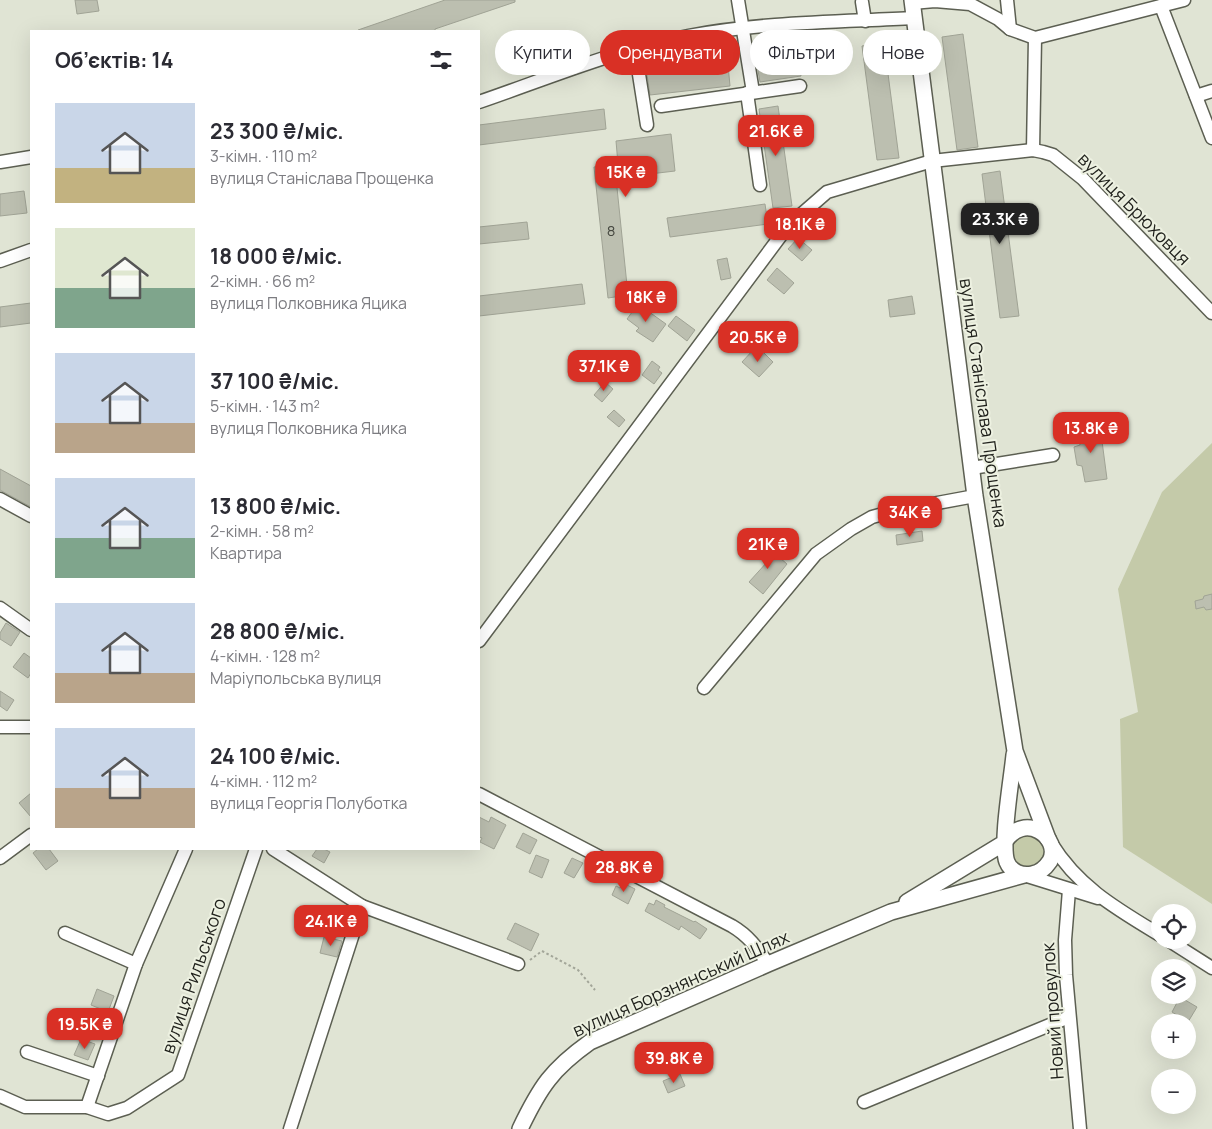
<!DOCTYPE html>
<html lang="uk">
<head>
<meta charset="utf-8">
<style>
	:root { --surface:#fff; --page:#f2f2f3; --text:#2b2b33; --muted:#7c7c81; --accent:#d93025 }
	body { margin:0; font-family:Manrope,sans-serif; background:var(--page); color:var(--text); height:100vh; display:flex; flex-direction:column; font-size:19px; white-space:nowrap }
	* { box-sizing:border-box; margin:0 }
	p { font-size:16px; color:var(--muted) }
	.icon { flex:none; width:28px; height:28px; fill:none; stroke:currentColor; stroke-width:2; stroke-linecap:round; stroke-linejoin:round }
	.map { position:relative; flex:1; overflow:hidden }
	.drawer { position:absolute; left:30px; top:30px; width:450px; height:820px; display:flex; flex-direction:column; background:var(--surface); border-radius:0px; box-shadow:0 5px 20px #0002 }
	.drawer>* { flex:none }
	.guide { position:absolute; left:495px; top:30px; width:475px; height:45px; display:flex; gap:10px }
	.fabs { position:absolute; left:1151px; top:904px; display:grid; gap:10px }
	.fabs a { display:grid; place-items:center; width:45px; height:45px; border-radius:50%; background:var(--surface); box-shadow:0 5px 20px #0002; font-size:25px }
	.price { position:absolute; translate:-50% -42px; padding:0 11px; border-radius:10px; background:var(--accent); color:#fff; font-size:16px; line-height:32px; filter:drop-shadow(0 1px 2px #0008) }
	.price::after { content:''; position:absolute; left:50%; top:30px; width:15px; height:11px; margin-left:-8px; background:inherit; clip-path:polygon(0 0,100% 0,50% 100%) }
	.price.on { background:#222; color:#fff }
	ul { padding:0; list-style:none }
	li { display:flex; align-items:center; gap:15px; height:125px; padding:0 25px }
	li span { display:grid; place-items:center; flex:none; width:140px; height:100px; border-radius:0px; color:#555 }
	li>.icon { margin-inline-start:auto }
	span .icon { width:60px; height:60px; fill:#fffc; stroke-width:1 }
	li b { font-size:21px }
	h2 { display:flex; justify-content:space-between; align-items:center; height:60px; padding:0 25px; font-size:21px }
	.pill { padding:0 18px; border-radius:22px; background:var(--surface); box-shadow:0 5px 20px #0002; font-size:18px; line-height:45px }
	.pill.on { background:var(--accent); color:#fff }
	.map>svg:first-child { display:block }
</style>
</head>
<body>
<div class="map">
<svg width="1212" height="1129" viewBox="0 0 1212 1129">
	<rect width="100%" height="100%" fill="#e0e4d4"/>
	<g fill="#c4caa9">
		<polygon points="1212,443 1212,904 1123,847 1120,719 1138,712 1118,589 1162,492"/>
		<path d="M1027 834C1053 842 1046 871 1025 868 1021 868 1017 865 1014 863 1010 843 1009 843 1027 834Z"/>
	</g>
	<g fill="#bcbfb0" stroke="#a0a395">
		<polygon points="75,0 97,0 99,11 77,14"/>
		<polygon points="445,0 515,0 515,2 435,29 435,31 358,31 358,30"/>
		<polygon points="963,34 978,147 957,150 942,37"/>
		<polygon points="884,43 899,158 877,160 862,46"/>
		<polygon points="798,53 801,76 760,82 756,59"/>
		<polygon points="728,65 730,86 650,95 647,74"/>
		<polygon points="778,106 792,206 773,208 759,109"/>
		<polygon points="604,109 606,129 479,145 479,125"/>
		<polygon points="671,134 675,171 616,178 628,295 608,298 594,167 618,164 616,141"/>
		<polygon points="1000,171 1019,316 1000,318 982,174"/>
		<polygon points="24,191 27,213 0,216 0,194"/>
		<polygon points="765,204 768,224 670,237 667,218"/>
		<polygon points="527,222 529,239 479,244 479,227"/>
		<polygon points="798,238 812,250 802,261 788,249"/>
		<polygon points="727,258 731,278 721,280 717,260"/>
		<polygon points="777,268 794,283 784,294 767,280"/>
		<polygon points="582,284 585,304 479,316 479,296"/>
		<polygon points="912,296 915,314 890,317 888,300"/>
		<polygon points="31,303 31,323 0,327 0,307"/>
		<polygon points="638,304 666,324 653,342 636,331 639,328 627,319"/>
		<polygon points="676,316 695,330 687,341 668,326"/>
		<polygon points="754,349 761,355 763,352 773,362 759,377 742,362"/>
		<polygon points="652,361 660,367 658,370 662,373 654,384 642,375"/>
		<polygon points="605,382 613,389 602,402 594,395"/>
		<polygon points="614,410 625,420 619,427 607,417"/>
		<polygon points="1100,426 1107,479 1085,482 1082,466 1077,465 1074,447 1080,445 1078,429"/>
		<polygon points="0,469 31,486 31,507 0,490"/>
		<polygon points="922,531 923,541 897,545 896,535"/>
		<polygon points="764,544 787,564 763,594 749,582 768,561 757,552"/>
		<polygon points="1212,594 1212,609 1206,610 1204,607 1196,609 1195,601 1203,599 1204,596"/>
		<polygon points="6,623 20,632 11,646 0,639 0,633"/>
		<polygon points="24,653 31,658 31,673 28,678 13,667"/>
		<polygon points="0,691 14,700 7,711 0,706"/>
		<polygon points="31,793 31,817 19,803"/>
		<polygon points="479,817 489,822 491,817 506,825 494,849 480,842 482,838 479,837"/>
		<polygon points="523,833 537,840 530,854 516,847"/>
		<polygon points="38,849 49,849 58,861 46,870 33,853"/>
		<polygon points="317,849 324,849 330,852 324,863 312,856"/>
		<polygon points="536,855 549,860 542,878 529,872"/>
		<polygon points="572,858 583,863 574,878 564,873"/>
		<polygon points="623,883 635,889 628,904 612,895 616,886 620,888"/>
		<polygon points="656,900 665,905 664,907 694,922 695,921 707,929 700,939 681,926 679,930 645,911 649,903 654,905"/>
		<polygon points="515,923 539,934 531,951 507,939"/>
		<polygon points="324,937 342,941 337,957 320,953"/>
		<polygon points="97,989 114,996 108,1012 91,1005"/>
		<polygon points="1180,997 1197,1007 1188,1022 1172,1012"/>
		<polygon points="81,1039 95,1044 88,1060 74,1055"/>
		<polygon points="680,1074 685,1086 668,1093 663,1081"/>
	</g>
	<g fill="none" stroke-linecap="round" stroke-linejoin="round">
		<defs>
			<g id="minor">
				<polyline points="738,0 753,92"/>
				<polyline points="1007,0 1010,29"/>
				<polyline points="862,2 865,21"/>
				<polyline points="912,3 935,1 970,4 998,19 1010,29 1035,38 1184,0"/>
				<polyline points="1161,6 1212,138"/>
				<polyline points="635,49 647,125"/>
				<polyline points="747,93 760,185"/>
				<polyline points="1196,96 1212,91"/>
				<path d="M479 102C546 79 618 49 688 36 762 22 839 22 914 18"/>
				<polyline points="661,106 800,86"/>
				<polyline points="1033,150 1035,38"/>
				<polyline points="0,162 31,157"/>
				<polyline points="0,261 31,250"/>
				<polyline points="972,468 1053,455"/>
				<polyline points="0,499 31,516"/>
				<polyline points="0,608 31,630"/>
				<polyline points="479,641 788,226 827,192 932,161 1033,150 1043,152 1053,155 1083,179 1212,313"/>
				<polyline points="704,688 816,554 851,529 872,517 894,511 975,496"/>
				<polyline points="0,727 31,727"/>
				<path d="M479 794 732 926C749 936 757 948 768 964"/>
				<path d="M1051 843C1078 887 1117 909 1160 935"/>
				<polyline points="273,849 362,906 518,964"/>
				<polyline points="0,858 31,835"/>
				<polyline points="1024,875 1098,898"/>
				<polyline points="1069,890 1065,940 1066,975 1080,1129"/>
				<polyline points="65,933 136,964"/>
				<polyline points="1168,940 1212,968"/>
				<polyline points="27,1052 98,1076"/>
				<polyline points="0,1096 25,1107 87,1107 108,1114 127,1108 178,1075 256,849"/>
				<polyline points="864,1102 1069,1017"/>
				<polyline points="87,1107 136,964 186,849"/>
				<polyline points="290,1129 362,906"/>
			</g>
			<g id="major">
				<polyline points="912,0 975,496 1015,751 1048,839"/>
				<path d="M907 902 1004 843C1024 810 1062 838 1050 861 1046 867 1040 873 1032 874 1022 876 1011 872 1007 862 1000 845 1012 777 1014 755"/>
				<path d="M520 1129C540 1087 552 1069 590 1042L768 964 891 912 1024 875"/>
			</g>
		</defs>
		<use href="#minor" stroke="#5c5f52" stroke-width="15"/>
		<use href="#major" stroke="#5c5f52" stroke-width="18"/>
		<polyline stroke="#a3a699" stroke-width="2" stroke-dasharray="2.5 2.5" stroke-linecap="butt" points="530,960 542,951 578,970 595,990"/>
		<use href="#minor" stroke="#fff" stroke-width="12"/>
		<use href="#major" stroke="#fff" stroke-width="15"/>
	</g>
	<g text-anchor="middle" stroke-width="4" stroke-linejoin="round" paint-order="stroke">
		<g font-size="15" fill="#464840">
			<text x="611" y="236">8</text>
		</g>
		<g font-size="18" fill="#1f201b" stroke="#edf1e1">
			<text transform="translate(1134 209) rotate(45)" y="6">вулиця Брюховця</text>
			<text transform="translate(983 403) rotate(82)" y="6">вулиця Станіслава Прощенка</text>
			<text transform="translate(194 976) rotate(-71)" y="6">вулиця Рильського</text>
			<text transform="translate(681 984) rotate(-24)" y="6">вулиця Борзнянський Шлях</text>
			<text transform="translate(1053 1011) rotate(-94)" y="6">Новий провулок</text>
		</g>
	</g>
</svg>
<div class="fabs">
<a><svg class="icon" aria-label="locate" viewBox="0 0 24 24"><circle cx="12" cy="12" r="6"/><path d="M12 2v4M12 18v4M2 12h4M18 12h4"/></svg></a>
<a><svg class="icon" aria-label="layers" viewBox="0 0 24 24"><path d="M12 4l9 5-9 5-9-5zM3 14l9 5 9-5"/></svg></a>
<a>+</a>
<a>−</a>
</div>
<b class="price" style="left:776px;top:157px">21.6K ₴</b>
<b class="price" style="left:626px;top:198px">15K ₴</b>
<b class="price on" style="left:1000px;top:245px">23.3K ₴</b>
<b class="price" style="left:800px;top:250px">18.1K ₴</b>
<b class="price" style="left:646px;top:323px">18K ₴</b>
<b class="price" style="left:758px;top:363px">20.5K ₴</b>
<b class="price" style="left:604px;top:392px">37.1K ₴</b>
<b class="price" style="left:1091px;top:454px">13.8K ₴</b>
<b class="price" style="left:910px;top:538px">34K ₴</b>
<b class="price" style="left:768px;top:570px">21K ₴</b>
<b class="price" style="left:624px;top:893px">28.8K ₴</b>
<b class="price" style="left:331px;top:947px">24.1K ₴</b>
<b class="price" style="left:85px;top:1050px">19.5K ₴</b>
<b class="price" style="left:674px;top:1084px">39.8K ₴</b>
<div class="guide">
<a class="pill">Купити</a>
<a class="pill on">Орендувати</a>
<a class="pill">Фільтри</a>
<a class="pill">Нове</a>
</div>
<section class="drawer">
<h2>Об’єктів: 14<svg class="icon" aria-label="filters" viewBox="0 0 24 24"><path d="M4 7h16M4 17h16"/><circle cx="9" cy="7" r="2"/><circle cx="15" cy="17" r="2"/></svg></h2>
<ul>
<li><span style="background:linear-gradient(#c9d6e8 65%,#c2b280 0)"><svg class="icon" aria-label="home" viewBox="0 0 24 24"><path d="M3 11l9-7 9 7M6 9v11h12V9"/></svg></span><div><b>23 300 ₴/міс.</b><p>3-кімн. · 110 m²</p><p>вулиця Станіслава Прощенка</p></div></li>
<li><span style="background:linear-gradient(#dfe7d0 60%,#7fa58c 0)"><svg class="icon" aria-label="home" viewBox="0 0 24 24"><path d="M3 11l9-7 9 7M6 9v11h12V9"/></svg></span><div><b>18 000 ₴/міс.</b><p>2-кімн. · 66 m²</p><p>вулиця Полковника Яцика</p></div></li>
<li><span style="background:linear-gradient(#c9d6e8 70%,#b9a48a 0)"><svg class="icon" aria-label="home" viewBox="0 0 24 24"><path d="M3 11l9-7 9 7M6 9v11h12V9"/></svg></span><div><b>37 100 ₴/міс.</b><p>5-кімн. · 143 m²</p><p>вулиця Полковника Яцика</p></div></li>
<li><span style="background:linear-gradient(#c9d6e8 60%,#7fa58c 0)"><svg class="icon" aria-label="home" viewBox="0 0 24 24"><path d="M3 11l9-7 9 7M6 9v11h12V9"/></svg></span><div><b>13 800 ₴/міс.</b><p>2-кімн. · 58 m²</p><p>Квартира</p></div></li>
<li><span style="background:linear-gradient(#c9d6e8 70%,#b9a48a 0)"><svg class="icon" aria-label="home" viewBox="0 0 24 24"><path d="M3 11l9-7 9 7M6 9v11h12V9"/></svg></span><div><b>28 800 ₴/міс.</b><p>4-кімн. · 128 m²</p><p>Маріупольська вулиця</p></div></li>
<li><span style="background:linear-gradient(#c9d6e8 60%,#b9a48a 0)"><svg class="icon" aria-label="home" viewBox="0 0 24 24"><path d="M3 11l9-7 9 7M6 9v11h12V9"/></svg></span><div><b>24 100 ₴/міс.</b><p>4-кімн. · 112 m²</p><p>вулиця Георгія Полуботка</p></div></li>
</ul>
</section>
</div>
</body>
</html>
